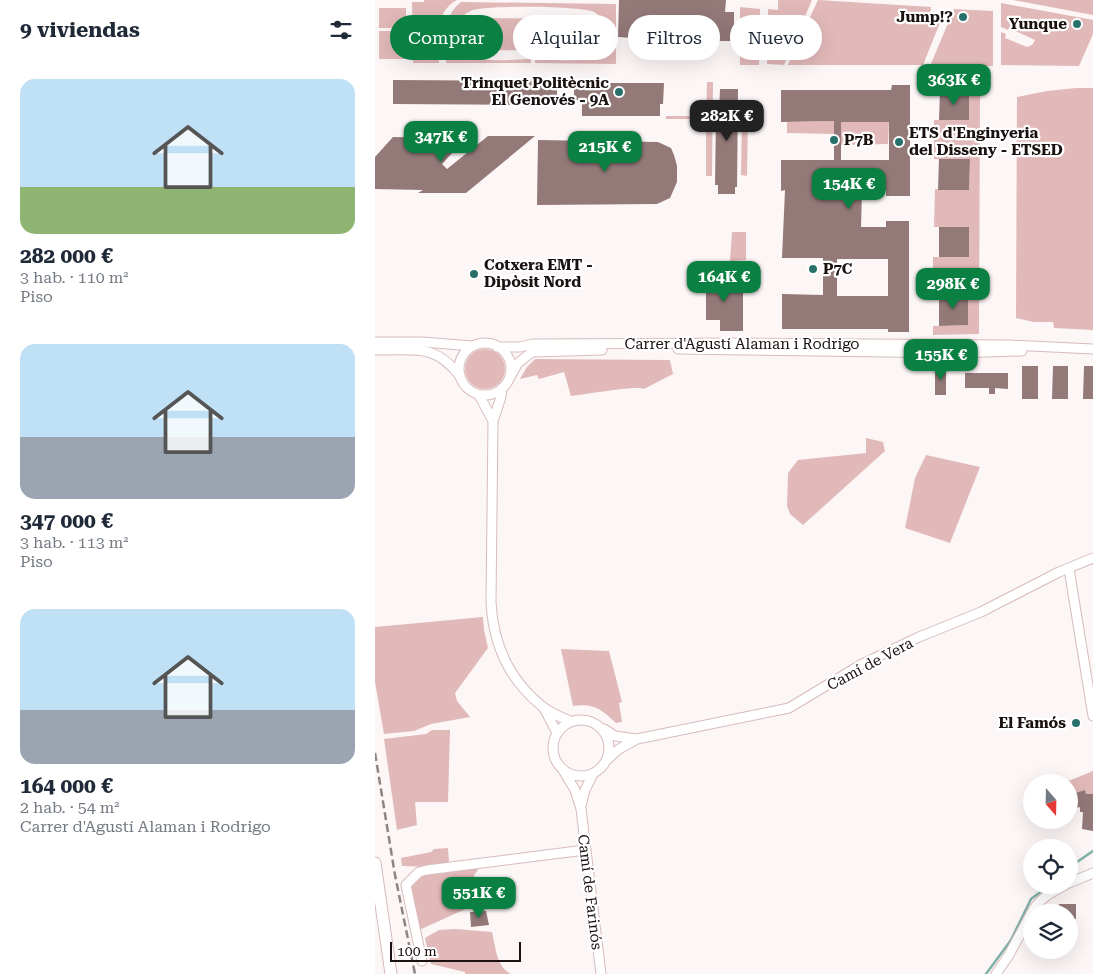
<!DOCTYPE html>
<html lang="es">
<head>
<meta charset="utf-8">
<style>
	:root { --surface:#fff; --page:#f6f6f7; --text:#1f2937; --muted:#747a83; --accent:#0b8043 }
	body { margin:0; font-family:"Roboto Serif",serif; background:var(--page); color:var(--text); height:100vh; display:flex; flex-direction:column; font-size:19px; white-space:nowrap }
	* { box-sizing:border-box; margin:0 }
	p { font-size:16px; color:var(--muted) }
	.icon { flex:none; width:28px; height:28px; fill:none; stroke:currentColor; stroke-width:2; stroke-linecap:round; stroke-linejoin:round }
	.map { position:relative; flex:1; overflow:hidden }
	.details { display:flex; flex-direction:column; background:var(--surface); width:375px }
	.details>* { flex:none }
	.top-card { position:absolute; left:15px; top:15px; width:475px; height:45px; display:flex; gap:10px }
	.needle { width:32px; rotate:160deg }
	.controls { position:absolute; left:648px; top:774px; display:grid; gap:10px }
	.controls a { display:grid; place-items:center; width:55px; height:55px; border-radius:50%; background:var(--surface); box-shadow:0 5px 20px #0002; font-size:25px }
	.scale { position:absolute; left:15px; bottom:12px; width:131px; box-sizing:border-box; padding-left:5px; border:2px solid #1b1111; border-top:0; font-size:14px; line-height:18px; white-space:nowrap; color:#1b1111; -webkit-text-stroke:4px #fff; paint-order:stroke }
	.price { position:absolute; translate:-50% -42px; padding:0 11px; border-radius:10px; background:var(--accent); color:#fff; font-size:16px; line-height:32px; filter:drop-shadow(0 1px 2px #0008) }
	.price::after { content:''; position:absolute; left:50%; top:30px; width:15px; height:11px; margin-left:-8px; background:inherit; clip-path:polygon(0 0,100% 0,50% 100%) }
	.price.selected { background:#222; color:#fff }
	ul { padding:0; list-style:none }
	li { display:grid; align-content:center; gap:10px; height:265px; padding:0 20px }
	li span { display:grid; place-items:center; height:155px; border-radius:15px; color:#555 }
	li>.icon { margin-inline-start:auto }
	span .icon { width:90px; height:90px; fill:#fffc; stroke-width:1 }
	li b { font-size:21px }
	h2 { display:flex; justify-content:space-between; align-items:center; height:60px; padding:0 20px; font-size:21px }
	.chip { padding:0 18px; border-radius:22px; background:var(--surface); box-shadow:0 5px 20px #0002; font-size:18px; line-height:45px }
	.chip.selected { background:var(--accent); color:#fff }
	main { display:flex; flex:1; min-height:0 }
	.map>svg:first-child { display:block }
</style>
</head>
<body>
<main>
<section class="details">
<h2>9 viviendas<svg class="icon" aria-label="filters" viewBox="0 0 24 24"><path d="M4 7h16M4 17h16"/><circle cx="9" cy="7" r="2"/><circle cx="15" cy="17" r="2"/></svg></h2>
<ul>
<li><span style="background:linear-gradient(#bfe0f5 70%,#8fb573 0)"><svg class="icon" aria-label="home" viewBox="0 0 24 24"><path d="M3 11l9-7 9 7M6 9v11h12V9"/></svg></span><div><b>282 000 €</b><p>3 hab. · 110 m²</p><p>Piso</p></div></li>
<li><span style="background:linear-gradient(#bfe0f5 60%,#9aa5b1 0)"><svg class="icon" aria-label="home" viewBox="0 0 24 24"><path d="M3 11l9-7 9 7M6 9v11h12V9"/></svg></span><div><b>347 000 €</b><p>3 hab. · 113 m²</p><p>Piso</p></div></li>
<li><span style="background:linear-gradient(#bfe0f5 65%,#9aa5b1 0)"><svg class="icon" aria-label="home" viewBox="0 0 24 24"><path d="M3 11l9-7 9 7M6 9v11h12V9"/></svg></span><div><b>164 000 €</b><p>2 hab. · 54 m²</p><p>Carrer d'Agustí Alaman i Rodrigo</p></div></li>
</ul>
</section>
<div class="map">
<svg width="718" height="974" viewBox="0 0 718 974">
	<rect width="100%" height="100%" fill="#fcf6f6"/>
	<g fill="#e2b9b9">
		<path d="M49 0H82C58 13 64 40 64 63H38L37 2H49Z"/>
		<polygon points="403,0 437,0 409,65 392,64 393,9 403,10"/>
		<polygon points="443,0 556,7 555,15 566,20 548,65 413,65"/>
		<polygon points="638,0 718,0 718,15"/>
		<path d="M86 2 241 4V64L160 63V59C180 59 236 69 232 34 232 25 227 16 219 12 207 6 111 5 98 10 91 12 85 18 82 25 80 30 80 38 82 43 93 67 135 59 156 59V63H71C71 40 66 18 86 2Z"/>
		<polygon points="626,3 718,20 718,34 704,66 626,65 626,32 631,34 630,38 652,47 657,45 660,40 634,28 633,30 626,27"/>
		<polygon points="365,7 385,9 384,65 365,65"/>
		<rect x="4" y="8" width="27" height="20"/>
		<polygon points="579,9 618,11 618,66 555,66"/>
		<polygon points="98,18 215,19 215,51 98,50"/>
		<rect x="4" y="31" width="27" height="28"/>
		<polygon points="332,82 338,82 337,176 331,176 331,119 291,119 291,116 331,116"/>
		<polygon points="701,88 718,88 718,330 679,328 678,322 659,322 641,318 642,97 672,91"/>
		<polygon points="594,91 605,91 604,334 558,335 558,326 593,325 592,295 558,295 558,257 594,257 594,227 559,227 560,189 594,190 595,160 559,159 559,120 594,120"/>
		<polygon points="367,116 373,116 372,176 366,175"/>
		<polygon points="459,121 459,134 412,133 412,122"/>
		<polygon points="466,122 514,122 513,144 466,145"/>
		<polygon points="357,232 371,232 371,260 355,261"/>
		<circle cx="110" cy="369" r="20"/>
		<path d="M160 359 295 360 298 374 269 389C261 385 209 395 196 396L189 372 164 379 162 375 145 379 152 367Z"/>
		<polygon points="491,438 508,442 510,451 428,525 415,514 412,506 413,473 423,460 491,453"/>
		<polygon points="551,455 605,467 575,543 530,528 540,478"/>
		<polygon points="108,617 109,630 113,648 80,693 82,701 95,717 56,724 39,731 9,734 0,682 0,627"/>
		<path d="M186 649 234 651 247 702 244 703 247 722 241 723C226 709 219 703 198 706Z"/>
		<polygon points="57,730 75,730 73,802 40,802 42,825 22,830 9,739 51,734"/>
		<polygon points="718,771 718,794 711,794 710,790 694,795 694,782 691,782"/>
		<polygon points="73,848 74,861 72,864 55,867 27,866 26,858 56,852 59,849"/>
		<path d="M102 868 103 870 99 875 102 893 93 897V908L44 930 34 887C49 868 79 871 102 868Z"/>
		<path d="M80 929 117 932C121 948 121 966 136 974H90V972L56 964 50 938 64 930Z"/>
	</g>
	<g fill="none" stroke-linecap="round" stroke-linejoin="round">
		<g stroke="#81b0aa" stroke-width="2.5">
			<polyline points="694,871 702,862 718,851"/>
			<polyline points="611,974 636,940 656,899 675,885"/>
		</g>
	</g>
	<g fill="#947979" fill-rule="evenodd">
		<polygon points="244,0 351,0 350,12 359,12 359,41 305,41 243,37"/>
		<polygon points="18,80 182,81 182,105 18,104"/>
		<polygon points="199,83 289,83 288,104 285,104 285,116 207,116 207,101 199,100"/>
		<path d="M517 85H535V196H511V190H487L486 227H511V221H534V332H513V329H407V294L448 295V258H407L410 190 406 191V160H459V121L406 122V90H516ZM466 122H514V160H466ZM462 259H513V296H462Z"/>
		<polygon points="345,89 363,89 362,187 360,187 360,194 343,194 343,185 340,185 341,115 344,115"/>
		<polygon points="565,91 594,91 594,120 564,120"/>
		<polygon points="113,136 160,136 91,193 43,193 48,190 0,189 0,157 18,137 91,138 67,164 72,169"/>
		<polygon points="163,140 283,142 296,148 299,155 302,166 302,182 295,198 282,204 162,205"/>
		<polygon points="564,159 595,159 594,190 563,190"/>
		<rect x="564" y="227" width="30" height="30"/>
		<polygon points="331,274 354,274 354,290 368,290 368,331 345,331 345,320 331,320"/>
		<polygon points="564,295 593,295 593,325 564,326"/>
		<rect x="647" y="366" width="16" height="33"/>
		<polygon points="678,366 693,366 693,399 677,399"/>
		<polygon points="709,366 718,366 718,399 708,399"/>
		<rect x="560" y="367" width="11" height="28"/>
		<polygon points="590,373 633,373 633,389 620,388 620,394 614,394 614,388 590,388"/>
		<polygon points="710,790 711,794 718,794 718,831 707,829 708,812 705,812 705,807 694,810 694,795"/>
		<polygon points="684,904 701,904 701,919 694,919 694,912 684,912"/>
		<polygon points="111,911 114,925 96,927 95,912"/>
	</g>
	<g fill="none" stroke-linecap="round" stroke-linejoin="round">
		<defs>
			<g id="minor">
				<polyline points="0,342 47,342 98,346"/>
				<circle cx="110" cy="369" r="26"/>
				<polyline points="122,347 145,347 158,344 369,343 634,345 718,349"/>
				<polyline points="303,349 580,353 647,351"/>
				<path d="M0 350C38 351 59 342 85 376"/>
				<polyline points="135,377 143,363 157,352 227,350"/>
				<polyline points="104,395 118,421 126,397 127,388"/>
				<path d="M118 421 116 602C118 645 134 680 168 707 175 713 186 717 195 721"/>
				<polyline points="694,569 718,716"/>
				<polyline points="169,708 182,733"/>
				<circle cx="206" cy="748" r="28"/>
				<polyline points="229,729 240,736 261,739"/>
				<polyline points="233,759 244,749 262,739 414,708 487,664 544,637 606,612 684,572 718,558"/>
				<polyline points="188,770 200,790 206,809 226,974"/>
				<polyline points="206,806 210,790 218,774"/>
				<polyline points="694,883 718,873"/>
				<path d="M657 912C665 898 677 892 690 885"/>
				<polyline points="47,961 31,885 44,872 52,870 210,850"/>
				<polyline points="621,974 634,955 656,914"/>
			</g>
			<polyline id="major" points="0,863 16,974"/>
		</defs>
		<use href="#minor" stroke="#d9bbbb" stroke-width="11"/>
		<use href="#major" stroke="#d9bbbb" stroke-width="13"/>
		<use href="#minor" stroke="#fff" stroke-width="9"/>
		<use href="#major" stroke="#fff" stroke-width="11"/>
		<polyline stroke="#8d8585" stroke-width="2.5" stroke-dasharray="8 4" stroke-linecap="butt" points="0,753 20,875 40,974"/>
	</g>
	<g fill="#28716a" stroke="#fff" stroke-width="2">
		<circle cx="588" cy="17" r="5"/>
		<circle cx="702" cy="24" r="5"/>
		<circle cx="244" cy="92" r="5"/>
		<circle cx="459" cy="140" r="5"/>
		<circle cx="524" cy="142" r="5"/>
		<circle cx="438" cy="269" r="5"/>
		<circle cx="99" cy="274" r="5"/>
		<circle cx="701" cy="723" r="5"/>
	</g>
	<g text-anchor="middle" stroke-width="4.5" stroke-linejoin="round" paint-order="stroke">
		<g font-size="15" font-weight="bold" fill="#1b1111" stroke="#fff" text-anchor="end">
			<text x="578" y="22">Jump!?</text>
			<text x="692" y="29">Yunque</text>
			<text x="234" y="88">Trinquet Politècnic<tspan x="234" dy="17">El Genovés - 9A</tspan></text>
			<text x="534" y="138" text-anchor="start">ETS d'Enginyeria<tspan x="534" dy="17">del Disseny - ETSED</tspan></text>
			<text x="469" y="145" text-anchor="start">P7B</text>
			<text x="109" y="270" text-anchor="start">Cotxera EMT -<tspan x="109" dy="17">Dipòsit Nord</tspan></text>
			<text x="448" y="274" text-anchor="start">P7C</text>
			<text x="691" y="728">El Famós</text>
		</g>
		<g font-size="15" fill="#1b1111" stroke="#fff">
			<text x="367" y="349">Carrer d'Agustí Alaman i Rodrigo</text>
			<text transform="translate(495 664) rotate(-28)" y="5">Camí de Vera</text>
			<text transform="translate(215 892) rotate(83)" y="5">Camí de Farinós</text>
		</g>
	</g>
</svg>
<div class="controls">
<a><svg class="needle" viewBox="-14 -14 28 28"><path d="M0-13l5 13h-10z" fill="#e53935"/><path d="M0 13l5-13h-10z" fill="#747a83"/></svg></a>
<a><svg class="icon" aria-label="locate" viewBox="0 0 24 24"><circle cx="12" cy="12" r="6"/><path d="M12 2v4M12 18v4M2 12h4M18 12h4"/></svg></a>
<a><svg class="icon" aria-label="layers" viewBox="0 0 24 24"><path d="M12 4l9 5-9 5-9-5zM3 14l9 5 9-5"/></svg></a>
</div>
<div class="scale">100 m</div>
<b class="price" style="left:579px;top:106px">363K €</b>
<b class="price selected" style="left:352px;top:142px">282K €</b>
<b class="price" style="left:66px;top:163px">347K €</b>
<b class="price" style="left:230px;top:173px">215K €</b>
<b class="price" style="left:474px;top:210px">154K €</b>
<b class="price" style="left:349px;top:303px">164K €</b>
<b class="price" style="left:578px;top:310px">298K €</b>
<b class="price" style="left:566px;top:381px">155K €</b>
<b class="price" style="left:104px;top:919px">551K €</b>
<div class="top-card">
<a class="chip selected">Comprar</a>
<a class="chip">Alquilar</a>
<a class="chip">Filtros</a>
<a class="chip">Nuevo</a>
</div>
</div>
</main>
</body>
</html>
